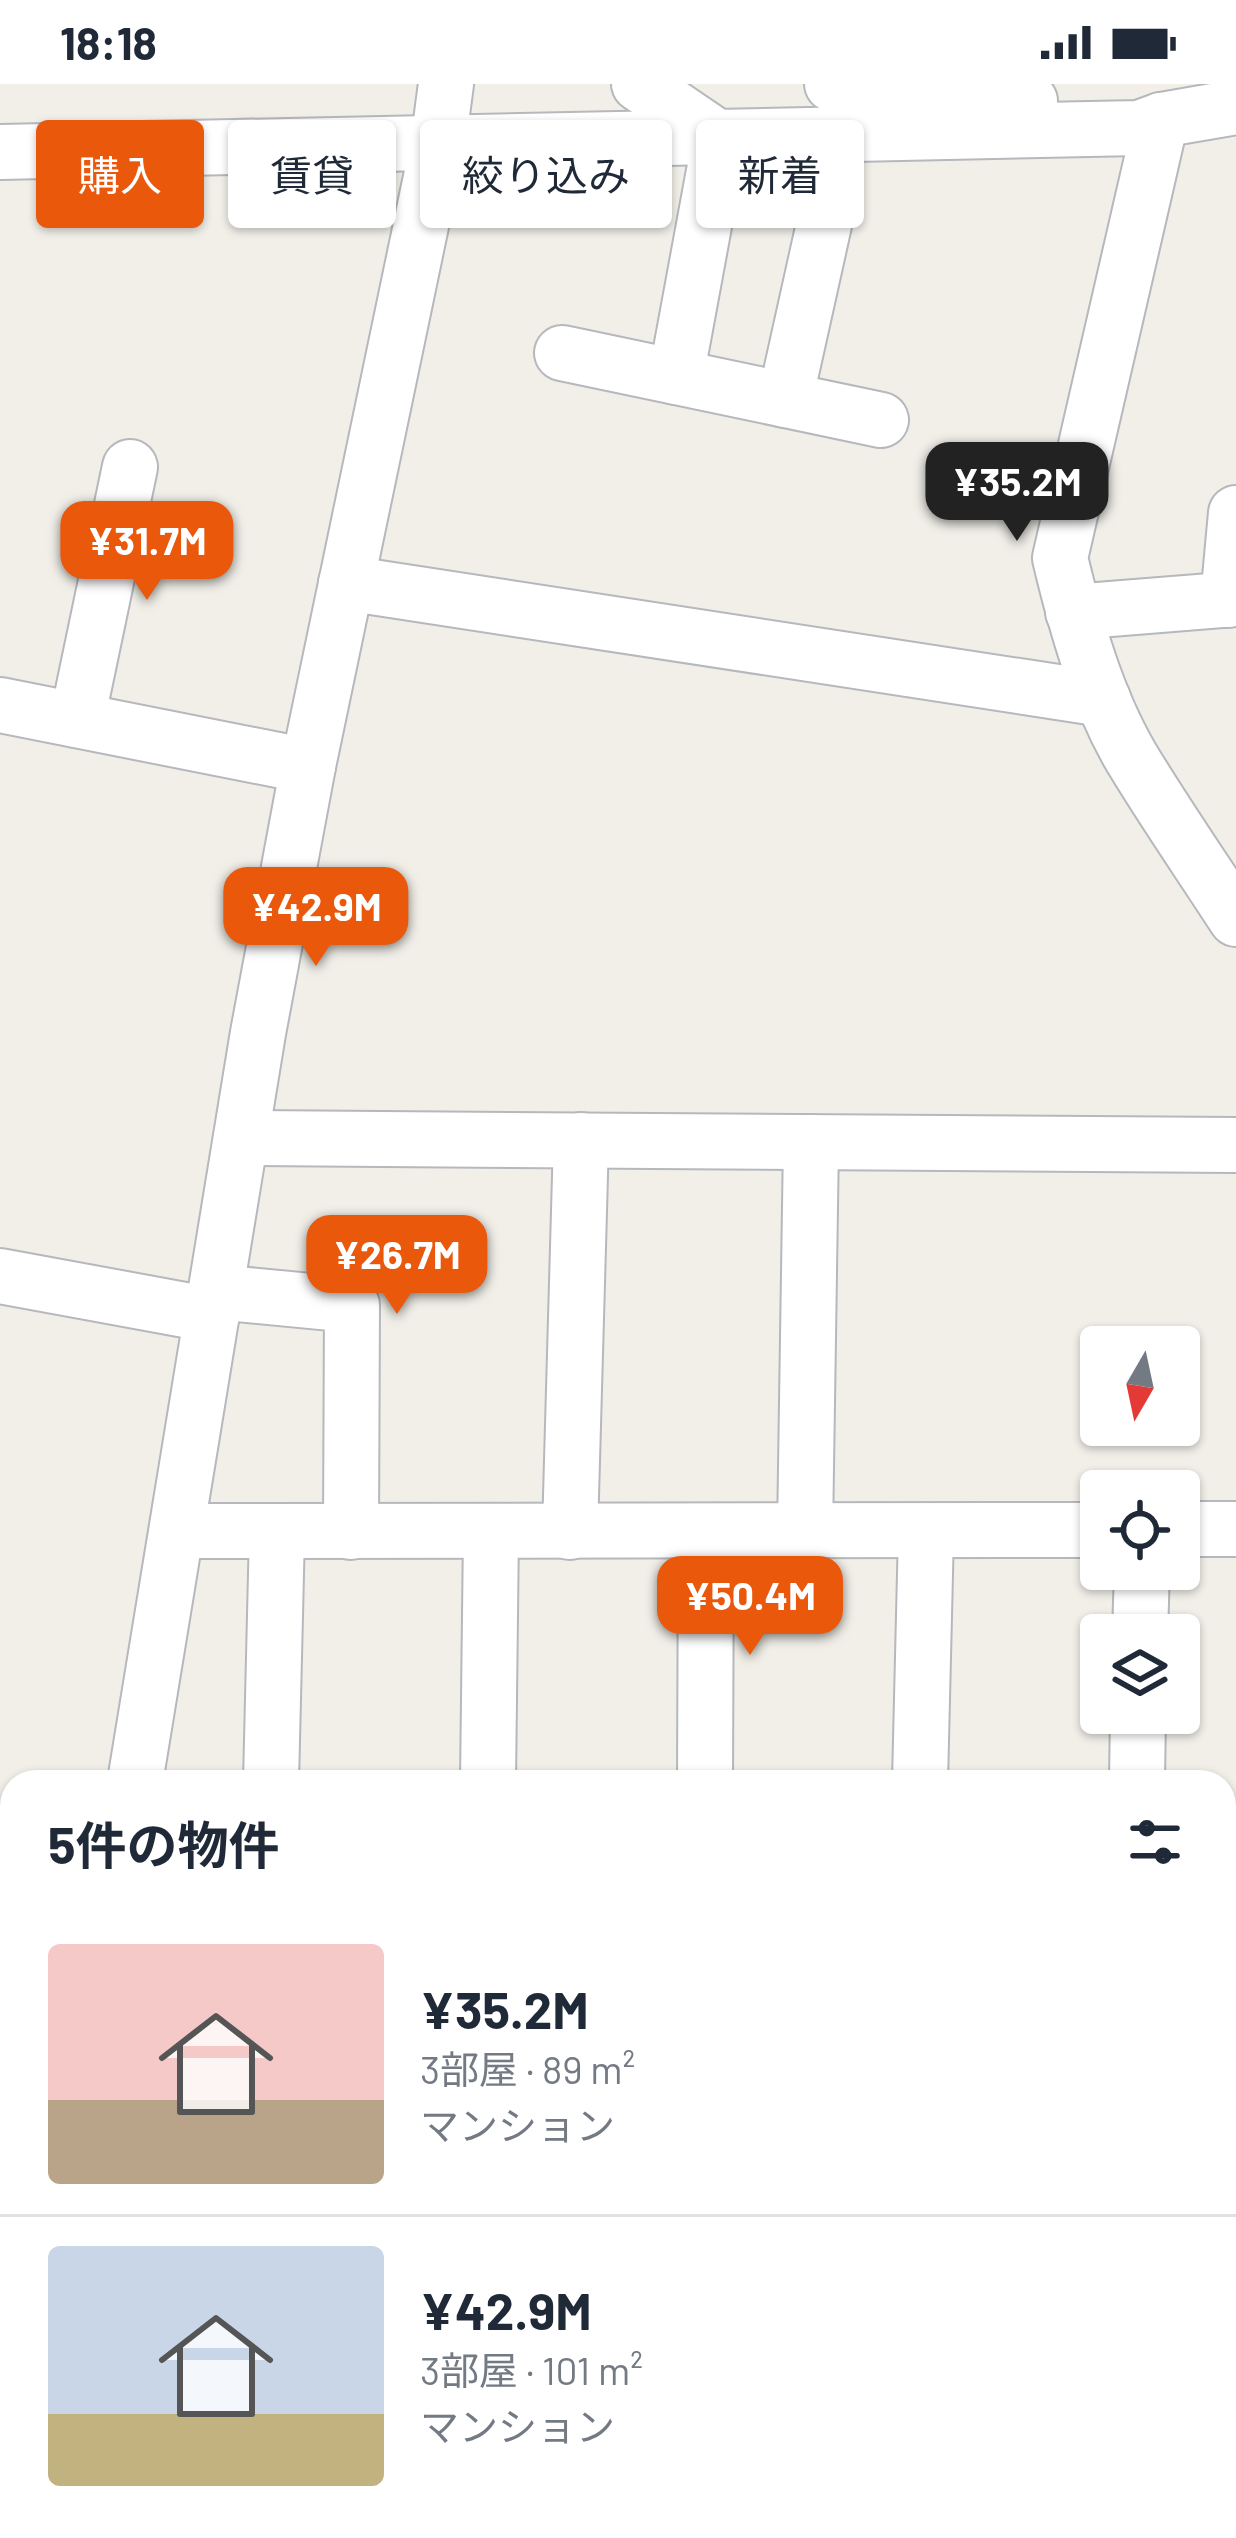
<!DOCTYPE html>
<html lang="ja">
<head>
<meta charset="utf-8">
<style>
	:root { --surface:#fff; --page:#f2f2f3; --text:#1f2937; --muted:#747a83; --line:#e0e1e3; --accent:#ea580c }
	body { margin:0; font-family:Barlow,"Noto Sans JP",sans-serif; background:var(--page); color:var(--text); height:100vh; display:flex; flex-direction:column; font-size:45px; white-space:nowrap }
	* { box-sizing:border-box; margin:0 }
	p { font-size:39px; color:var(--muted) }
	.icon { flex:none; width:66px; height:66px; fill:none; stroke:currentColor; stroke-width:2; stroke-linecap:round; stroke-linejoin:round }
	.map { position:relative; flex:1; overflow:hidden }
	.details { position:absolute; left:0px; top:1686px; width:1236px; height:768px; display:flex; flex-direction:column; background:var(--surface); border-radius:36px 36px 0 0; box-shadow:0 3px 9px #0004 }
	.details>* { flex:none }
	.hud { position:absolute; left:36px; top:36px; width:1164px; height:108px; display:flex; gap:24px }
	.needle { width:78px; rotate:189deg }
	.controls { position:absolute; left:1080px; top:1242px; display:grid; gap:24px }
	.controls a { display:grid; place-items:center; width:120px; height:120px; border-radius:12px; background:var(--surface); box-shadow:0 3px 9px #0004; font-size:60px }
	.price { position:absolute; translate:-50% -102px; padding:0 27px; border-radius:24px; background:var(--accent); color:#fff; font-size:39px; line-height:78px; filter:drop-shadow(0 3px 6px #0008) }
	.price::after { content:''; position:absolute; left:50%; top:72px; width:36px; height:27px; margin-left:-18px; background:inherit; clip-path:polygon(0 0,100% 0,50% 100%) }
	.price.on { background:#222; color:#fff }
	ul { padding:0; list-style:none }
	li { display:flex; align-items:center; gap:36px; height:300px; padding:0 48px }
	li+li { border-top:3px solid var(--line) }
	li span { display:grid; place-items:center; flex:none; width:336px; height:240px; border-radius:12px; color:#555 }
	li>.icon { margin-inline-start:auto }
	span .icon { width:144px; height:144px; fill:#fffc; stroke-width:1 }
	li b { font-size:51px }
	h2 { display:flex; justify-content:space-between; align-items:center; height:144px; padding:0 48px; font-size:51px }
	.pill { padding:0 42px; border-radius:12px; background:var(--surface); box-shadow:0 3px 9px #0004; font-size:42px; line-height:108px }
	.pill.on { background:var(--accent); color:#fff }
	.status { display:flex; justify-content:space-between; align-items:center; height:84px; padding:0 60px; background:var(--surface); direction:ltr }
	.status svg { height:33px; fill:currentColor }
	.map>svg:first-child { display:block }
</style>
</head>
<body>
<div class="status"><b>18:18</b><svg viewBox="0 0 49 12"><path d="M0 12V9h3v3zM5 12V6h3v6zM10 12V3h3v9zM15 12V0h3v12zM26 1h20v11H26zM47 4h2v5h-2z"/></svg></div>
<div class="map">
<svg width="1236" height="2454" viewBox="0 0 1236 2454">
	<rect width="100%" height="100%" fill="#f1efe8"/>
	<g fill="none" stroke-linecap="round" stroke-linejoin="round">
		<defs>
			<g id="minor">
				<polyline points="639,0 720,55 742,86 831,109 785,316"/>
				<polyline points="832,0 1030,17"/>
				<path d="M1161 36 1060 474C1076 541 1096 613 1131 673 1164 728 1201 781 1236 835"/>
				<polyline points="0,68 1139,44 1161,36 1236,23"/>
				<polyline points="562,269 881,336"/>
				<polyline points="676,293 720,55"/>
				<polyline points="346,499 1103,615"/>
				<polyline points="1228,516 1236,429"/>
				<polyline points="1073,528 1236,515"/>
				<polyline points="0,621 308,682"/>
				<polyline points="77,636 130,383"/>
				<polyline points="241,1054 1236,1061"/>
				<polyline points="0,1192 212,1231"/>
				<polyline points="217,1208 352,1221 351,1448"/>
				<polyline points="1179,1445 1236,1445"/>
				<polyline points="177,1447 1101,1446"/>
				<polyline points="570,1448 581,1056"/>
				<polyline points="805,1449 811,1058"/>
				<polyline points="1140,1551 1142,1485"/>
				<polyline points="135,1698 258,949 308,682 438,60 446,0"/>
				<polyline points="271,1698 277,1448"/>
				<polyline points="488,1698 491,1448"/>
				<polyline points="705,1698 706,1449"/>
				<polyline points="920,1698 926,1448"/>
				<polyline points="1137,1698 1138,1629"/>
				<polyline points="0,1783 12,1783"/>
				<polyline points="1224,1785 1236,1785"/>
				<polyline points="1229,2250 1236,1842"/>
				<polyline points="0,2402 12,2349"/>
				<polyline points="429,2442 429,2454"/>
				<polyline points="1000,2442 1000,2454"/>
				<polyline points="250,2454 250,2442"/>
				<polyline points="619,2454 619,2442"/>
				<polyline points="802,2454 802,2442"/>
				<polyline points="1163,2454 1163,2442"/>
			</g>
		</defs>
		<use href="#minor" stroke="#b5b8bc" stroke-width="58"/>
		<use href="#minor" stroke="#fff" stroke-width="54"/>
	</g>
</svg>
<div class="controls">
<a><svg class="needle" viewBox="-14 -14 28 28"><path d="M0-13l5 13h-10z" fill="#e53935"/><path d="M0 13l5-13h-10z" fill="#747a83"/></svg></a>
<a><svg class="icon" aria-label="locate" viewBox="0 0 24 24"><circle cx="12" cy="12" r="6"/><path d="M12 2v4M12 18v4M2 12h4M18 12h4"/></svg></a>
<a><svg class="icon" aria-label="layers" viewBox="0 0 24 24"><path d="M12 4l9 5-9 5-9-5zM3 14l9 5 9-5"/></svg></a>
</div>
<b class="price on" style="left:1017px;top:460px">¥35.2M</b>
<b class="price" style="left:147px;top:519px">¥31.7M</b>
<b class="price" style="left:316px;top:885px">¥42.9M</b>
<b class="price" style="left:397px;top:1233px">¥26.7M</b>
<b class="price" style="left:750px;top:1574px">¥50.4M</b>
<div class="hud">
<a class="pill on">購入</a>
<a class="pill">賃貸</a>
<a class="pill">絞り込み</a>
<a class="pill">新着</a>
</div>
<section class="details">
<h2>5件の物件<svg class="icon" aria-label="filters" viewBox="0 0 24 24"><path d="M4 7h16M4 17h16"/><circle cx="9" cy="7" r="2"/><circle cx="15" cy="17" r="2"/></svg></h2>
<ul>
<li><span style="background:linear-gradient(#f6c9c9 65%,#b9a48a 0)"><svg class="icon" aria-label="home" viewBox="0 0 24 24"><path d="M3 11l9-7 9 7M6 9v11h12V9"/></svg></span><div><b>¥35.2M</b><p>3部屋 · 89 m²</p><p>マンション</p></div></li>
<li><span style="background:linear-gradient(#c9d6e8 70%,#c2b280 0)"><svg class="icon" aria-label="home" viewBox="0 0 24 24"><path d="M3 11l9-7 9 7M6 9v11h12V9"/></svg></span><div><b>¥42.9M</b><p>3部屋 · 101 m²</p><p>マンション</p></div></li>
</ul>
</section>
</div>
</body>
</html>
